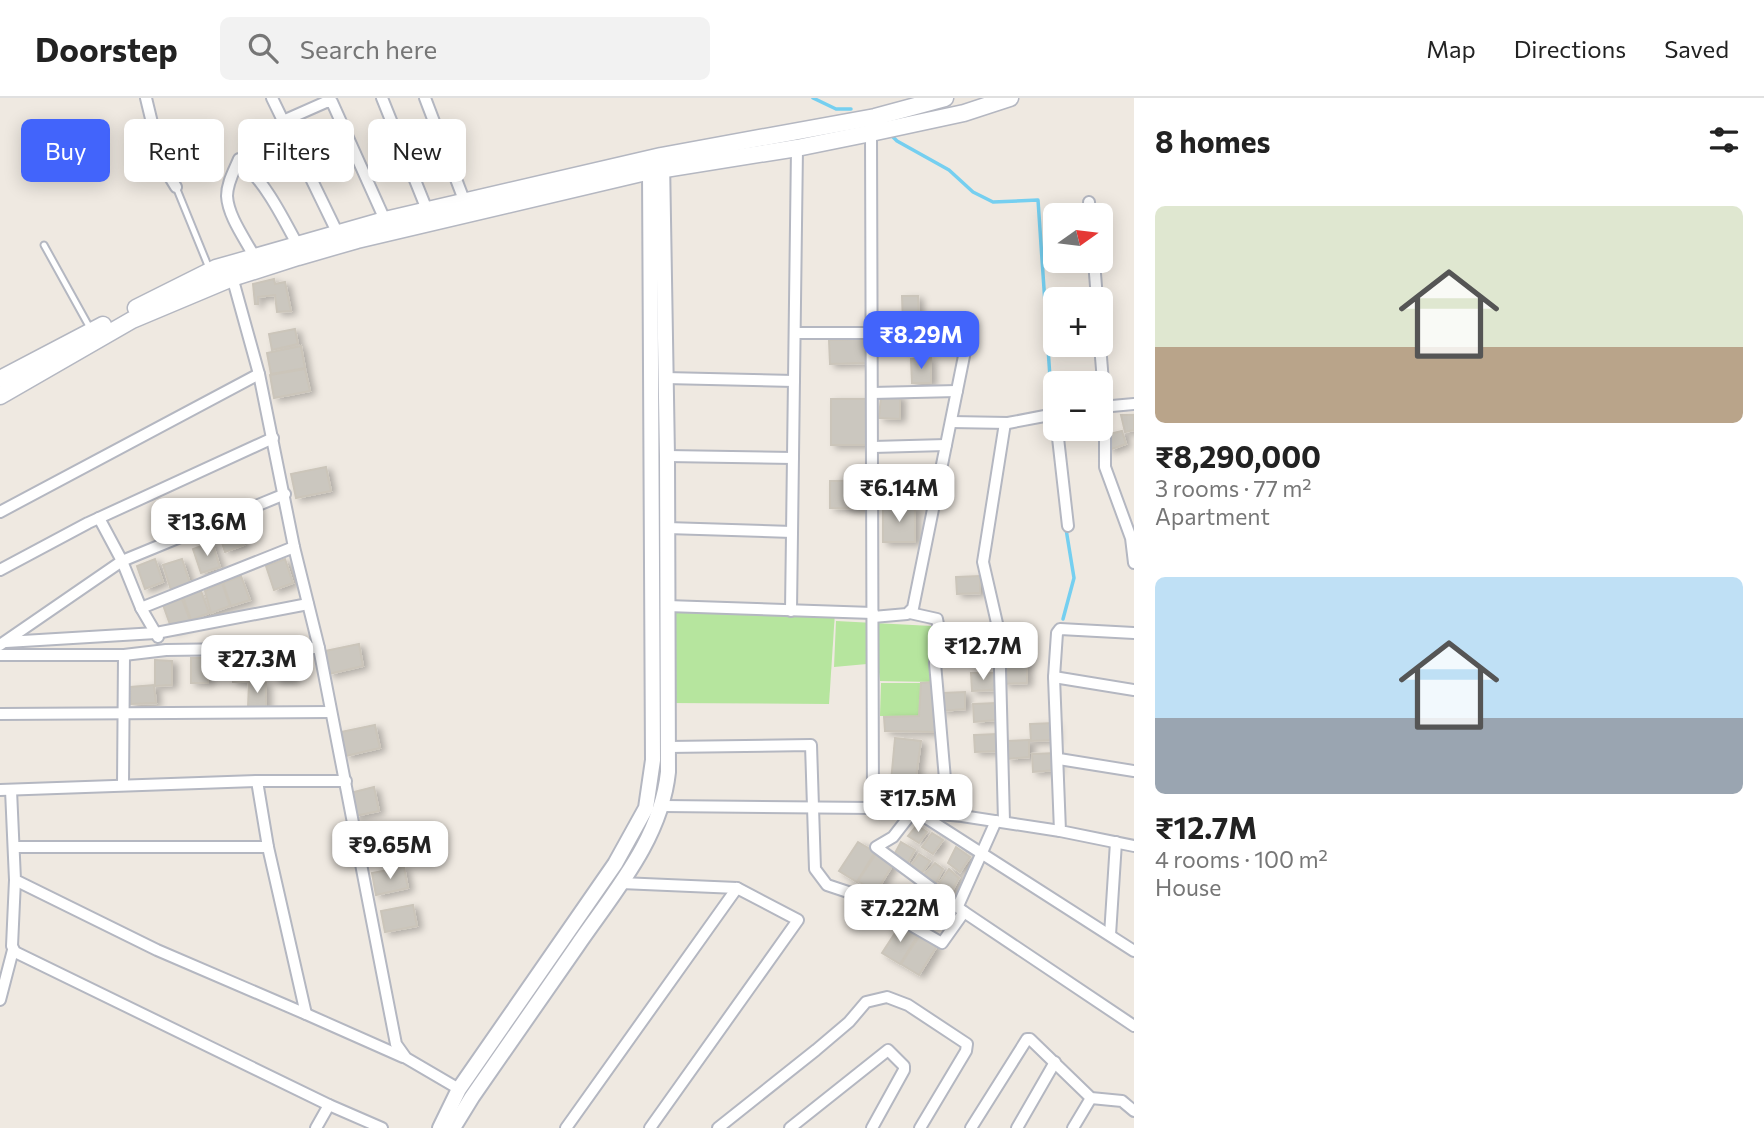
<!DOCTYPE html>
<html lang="en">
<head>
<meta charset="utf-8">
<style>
	:root { --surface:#fff; --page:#f2f2f2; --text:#222; --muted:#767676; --line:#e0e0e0; --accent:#4264fb }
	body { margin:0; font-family:Commissioner,sans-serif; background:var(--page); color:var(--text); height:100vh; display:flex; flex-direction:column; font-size:26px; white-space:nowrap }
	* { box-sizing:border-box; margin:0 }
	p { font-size:23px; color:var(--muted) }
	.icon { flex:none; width:38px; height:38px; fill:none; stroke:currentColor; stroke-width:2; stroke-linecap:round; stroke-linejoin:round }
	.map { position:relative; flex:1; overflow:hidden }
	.drawer { display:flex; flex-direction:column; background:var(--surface); width:630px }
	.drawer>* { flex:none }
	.top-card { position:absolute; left:21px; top:21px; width:665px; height:63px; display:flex; gap:14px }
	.needle { width:46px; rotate:76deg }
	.buttons { position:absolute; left:1043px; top:105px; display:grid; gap:14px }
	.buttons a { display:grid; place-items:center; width:70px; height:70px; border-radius:10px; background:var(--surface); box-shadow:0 4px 18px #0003; font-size:35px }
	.price { position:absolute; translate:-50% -60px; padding:0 16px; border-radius:14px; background:#fff; color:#222; font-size:23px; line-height:46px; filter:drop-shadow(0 2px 4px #0008) }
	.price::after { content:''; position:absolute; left:50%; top:42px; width:21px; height:16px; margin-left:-10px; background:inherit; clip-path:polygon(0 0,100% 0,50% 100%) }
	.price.on { background:var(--accent); color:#fff }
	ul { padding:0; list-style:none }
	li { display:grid; align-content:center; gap:14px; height:371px; padding:0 21px }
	li span { display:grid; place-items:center; height:217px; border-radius:10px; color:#555 }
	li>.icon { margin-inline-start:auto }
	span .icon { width:126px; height:126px; fill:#fffc; stroke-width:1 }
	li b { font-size:30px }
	h2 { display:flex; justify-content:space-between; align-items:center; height:84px; padding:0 21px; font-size:30px }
	.chip { padding:0 24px; border-radius:10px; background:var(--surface); box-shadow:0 4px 18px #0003; font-size:24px; line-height:63px }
	.chip.on { background:var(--accent); color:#fff }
	header { display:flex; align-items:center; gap:42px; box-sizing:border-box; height:98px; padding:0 35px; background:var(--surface); border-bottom:2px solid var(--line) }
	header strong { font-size:33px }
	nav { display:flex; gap:38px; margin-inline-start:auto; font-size:24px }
	.search { width:490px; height:63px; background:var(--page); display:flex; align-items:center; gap:18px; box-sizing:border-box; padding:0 24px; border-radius:10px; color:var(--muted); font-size:26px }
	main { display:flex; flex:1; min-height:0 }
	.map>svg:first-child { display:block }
</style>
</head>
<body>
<header>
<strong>Doorstep</strong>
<div class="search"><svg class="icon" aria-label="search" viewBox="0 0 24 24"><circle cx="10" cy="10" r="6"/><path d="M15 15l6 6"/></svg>Search here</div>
<nav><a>Map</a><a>Directions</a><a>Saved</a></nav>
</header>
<main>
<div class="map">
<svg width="1134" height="1030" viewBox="0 0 1134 1030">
	<defs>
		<filter id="shadow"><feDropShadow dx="5" dy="3" stdDeviation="3.5" flood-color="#0004"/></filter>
	</defs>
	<rect width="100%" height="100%" fill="#efe9e1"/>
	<g fill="#b6e59e">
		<polygon points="667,509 835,514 829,606 668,605"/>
		<polygon points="836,523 932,528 934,584 880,583 878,565 834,569"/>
		<polygon points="881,585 921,585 919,618 880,618"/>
	</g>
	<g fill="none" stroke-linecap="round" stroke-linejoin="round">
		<g stroke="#75cff0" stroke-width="3.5">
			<polyline points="813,0 836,11 851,11"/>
			<polyline points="893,39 897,43 949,72 973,94 993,104 1038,102 1052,309"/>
			<polyline points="1063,521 1074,480 1066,431"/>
		</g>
	</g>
	<g fill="#cbc7bf" stroke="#cbc5ba" stroke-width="2" filter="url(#shadow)">
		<polygon points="274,181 275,186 285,184 291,213 277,214 275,197 258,199 258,206 255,206 253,186"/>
		<polygon points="902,198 918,198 919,227 903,227"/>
		<polygon points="295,231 298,246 272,252 269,236"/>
		<polygon points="865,241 866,265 830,266 829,242"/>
		<polygon points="301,248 305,270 271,276 267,255"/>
		<polygon points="931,260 931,285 912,285 911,261"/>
		<polygon points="305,271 310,293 274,300 270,277"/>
		<polygon points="881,298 900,298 900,321 879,320"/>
		<rect x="831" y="301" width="35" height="46"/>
		<polygon points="1121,317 1134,317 1134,332 1125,334"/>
		<polygon points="1122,333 1126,346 1109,352 1105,337"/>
		<polygon points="326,369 331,393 296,400 291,376"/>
		<polygon points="830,383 870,383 870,411 830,410"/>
		<rect x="883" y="409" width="32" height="35"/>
		<polygon points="236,423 244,447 225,454 217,430"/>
		<polygon points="212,444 220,469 201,475 193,451"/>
		<polygon points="155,461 163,484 145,491 137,468"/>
		<polygon points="182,461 190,485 171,492 163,467"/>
		<polygon points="285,461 293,485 274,492 266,468"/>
		<polygon points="241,478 250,502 231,508 223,485"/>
		<polygon points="980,478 980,495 957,496 956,479"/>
		<polygon points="222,485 230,508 211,515 205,493"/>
		<polygon points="201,493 209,515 191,522 183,499"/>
		<polygon points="182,501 191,525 172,532 163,507"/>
		<polygon points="359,546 363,568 329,576 325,553"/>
		<polygon points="1027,546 1027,563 1004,565 1003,547"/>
		<polygon points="276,556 293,557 293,582 275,582"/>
		<polygon points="233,558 250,559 250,584 233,584"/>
		<rect x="191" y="560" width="17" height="25"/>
		<polygon points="155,562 172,563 172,587 155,588"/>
		<polygon points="1027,567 1027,585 1004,586 1003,568"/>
		<polygon points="971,575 994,575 995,592 972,593"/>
		<polygon points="249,584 266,585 266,609 248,610"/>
		<polygon points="934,584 936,634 885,633 884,619 919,618 921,585"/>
		<polygon points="154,587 156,605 131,606 130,589"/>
		<polygon points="965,594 965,611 942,613 941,595"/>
		<polygon points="996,605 996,622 974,624 973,606"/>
		<polygon points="1054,625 1054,642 1031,643 1030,626"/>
		<polygon points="375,627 380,650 346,658 341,634"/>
		<polygon points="997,636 998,653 975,654 974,637"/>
		<polygon points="895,640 921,643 915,687 891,684"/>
		<polygon points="1029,642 1029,659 1007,661 1006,643"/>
		<polygon points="1056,655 1056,672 1033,674 1032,656"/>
		<polygon points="374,689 379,713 355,718 350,695"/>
		<polygon points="917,727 927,734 919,745 908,738"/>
		<polygon points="932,735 943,742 933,756 922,749"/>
		<polygon points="858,744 875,754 857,784 839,773"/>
		<polygon points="901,744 915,752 907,766 894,757"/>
		<polygon points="956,749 970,759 960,774 948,765"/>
		<polygon points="877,754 894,765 876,794 858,783"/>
		<polygon points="919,756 930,763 922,775 910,769"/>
		<polygon points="935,765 943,771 936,785 924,777"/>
		<polygon points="404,769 408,790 376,797 372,775"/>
		<polygon points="949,771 959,780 950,797 938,787"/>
		<polygon points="928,786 945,797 927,827 909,816"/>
		<polygon points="413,807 417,828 385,834 381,813"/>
		<polygon points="901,826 918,837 900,866 882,855"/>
		<polygon points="920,837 937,848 919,877 901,866"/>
	</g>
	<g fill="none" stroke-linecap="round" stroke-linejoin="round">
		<defs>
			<g id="service">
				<polyline points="176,89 209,170"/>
				<polyline points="44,147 90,230"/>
			</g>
			<g id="minor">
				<polyline points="146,0 162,66 176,89"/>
				<polyline points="272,0 338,136"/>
				<polyline points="382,0 427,112"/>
				<polyline points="425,0 464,102"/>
				<polyline points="283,23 326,4 332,4 385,122"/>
				<polyline points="871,35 873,710"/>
				<polyline points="1089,104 1090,117"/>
				<path d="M254 158C245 141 228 118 227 98 227 85 234 73 239 61 265 84 281 116 297 146"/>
				<polyline points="1094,163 1097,201"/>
				<polyline points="231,175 259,276 294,449 319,550 396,946 406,960 459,991"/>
				<polyline points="796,235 872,235 960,239 964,241 965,253 913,510 907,516 873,519"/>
				<polyline points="1100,247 1105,308 1105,369 1131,440 1134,465"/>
				<polyline points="665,280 794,283"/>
				<polyline points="872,295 957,293"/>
				<polyline points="1101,309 1134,306"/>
				<polyline points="951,324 1008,325 1055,316"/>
				<polyline points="1057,331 1068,428"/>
				<polyline points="873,349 946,347"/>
				<polyline points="667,358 793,360"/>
				<polyline points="873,405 935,402"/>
				<polyline points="0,414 259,276"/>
				<polyline points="99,420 122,463 141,510 158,539"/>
				<polyline points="667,430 792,434"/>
				<polyline points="0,472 88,425 273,340"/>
				<polyline points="667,508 873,515"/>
				<polyline points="141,510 294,449"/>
				<polyline points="791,513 797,50"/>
				<polyline points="910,515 937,521 940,537 935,565 948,716"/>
				<polyline points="940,533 999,531"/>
				<polyline points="1134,535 1060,531 1057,535 1054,579 1060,733 1134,748"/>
				<polyline points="6,544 156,535 308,506"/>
				<polyline points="0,547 122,463 285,396"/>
				<polyline points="0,557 124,557 166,552 319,550"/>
				<polyline points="1054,579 1134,592"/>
				<polyline points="0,616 331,614"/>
				<polyline points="668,649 811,647 815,771 827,787 860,798 942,845 964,814"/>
				<polyline points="1059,661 1134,673"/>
				<polyline points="123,687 124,557"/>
				<polyline points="0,692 257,683 346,683"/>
				<polyline points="11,692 15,782 157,852 306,916 268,749 257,683"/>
				<polyline points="663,708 873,710 962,718 1060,733"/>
				<polyline points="1004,723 999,534 983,464 1005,325"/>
				<polyline points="14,749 268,749"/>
				<polyline points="15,782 12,848 15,854 329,1007 382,1030"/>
				<polyline points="621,785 737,790"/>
				<polyline points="958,808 996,723"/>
				<polyline points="1110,837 1116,744"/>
				<polyline points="1134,853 914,712 893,739 876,749 964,814 1134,928"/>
				<polyline points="0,902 13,852"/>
				<polyline points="306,916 403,959"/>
				<polyline points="316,1030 329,1007"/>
				<polyline points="566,1030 737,790 798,822 650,1030"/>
				<polyline points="718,1030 816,952 849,924 866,904 887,899 908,907 967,946 966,953 920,1030"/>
				<polyline points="790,1030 888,952 904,968 904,972 872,1030"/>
				<polyline points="971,1030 1027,941 1030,941 1091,1000 1122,1003 1134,1013"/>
				<polyline points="1017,1030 1055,964"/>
				<polyline points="1073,1030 1091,1000"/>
			</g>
			<g id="tertiary">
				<polyline points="440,1030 459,991 615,766 646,710 653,662 650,74 648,65"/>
				<path d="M453 1030 472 999C507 949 542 899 577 848 614 794 661 741 668 674L667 358 662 62"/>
			</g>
			<g id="secondary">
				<polyline points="136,210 216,170 385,122 661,58 875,19 945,0"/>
				<polyline points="0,281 103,227"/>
				<polyline points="0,298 132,222 232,180 298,159 357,142 646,74 797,50 871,35 964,15 1010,0"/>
			</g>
		</defs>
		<use href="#service" stroke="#b4b7c1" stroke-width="9"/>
		<use href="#minor" stroke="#b4b7c1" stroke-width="14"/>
		<use href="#tertiary" stroke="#b4b7c1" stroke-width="18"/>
		<use href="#secondary" stroke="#b4b7c1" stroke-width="19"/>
		<use href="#service" stroke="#fff" stroke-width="5"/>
		<use href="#minor" stroke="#fff" stroke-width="10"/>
		<use href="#tertiary" stroke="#fff" stroke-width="14"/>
		<use href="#secondary" stroke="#fff" stroke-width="16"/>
	</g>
</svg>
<div class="buttons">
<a><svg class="needle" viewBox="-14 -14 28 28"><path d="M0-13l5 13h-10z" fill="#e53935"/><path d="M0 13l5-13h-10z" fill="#767676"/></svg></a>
<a>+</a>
<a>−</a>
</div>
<b class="price on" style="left:921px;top:273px">₹8.29M</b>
<b class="price" style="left:899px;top:426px">₹6.14M</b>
<b class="price" style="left:207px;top:460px">₹13.6M</b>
<b class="price" style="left:983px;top:584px">₹12.7M</b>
<b class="price" style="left:257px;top:597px">₹27.3M</b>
<b class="price" style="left:918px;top:736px">₹17.5M</b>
<b class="price" style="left:390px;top:783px">₹9.65M</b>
<b class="price" style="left:900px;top:846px">₹7.22M</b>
<div class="top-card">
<a class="chip on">Buy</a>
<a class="chip">Rent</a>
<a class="chip">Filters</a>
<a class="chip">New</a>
</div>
</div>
<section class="drawer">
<h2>8 homes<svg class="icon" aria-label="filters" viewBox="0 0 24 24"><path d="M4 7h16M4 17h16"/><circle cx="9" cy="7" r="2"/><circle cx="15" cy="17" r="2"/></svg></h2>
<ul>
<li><span style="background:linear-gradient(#dfe7d0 65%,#b9a48a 0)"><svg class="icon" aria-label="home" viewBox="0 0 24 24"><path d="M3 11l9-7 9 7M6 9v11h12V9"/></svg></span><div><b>₹8,290,000</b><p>3 rooms · 77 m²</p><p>Apartment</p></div></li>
<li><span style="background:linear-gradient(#bfe0f5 65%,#9aa5b1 0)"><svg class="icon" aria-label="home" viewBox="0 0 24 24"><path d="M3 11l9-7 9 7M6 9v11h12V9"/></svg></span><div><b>₹12.7M</b><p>4 rooms · 100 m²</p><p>House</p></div></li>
</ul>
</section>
</main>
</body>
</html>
